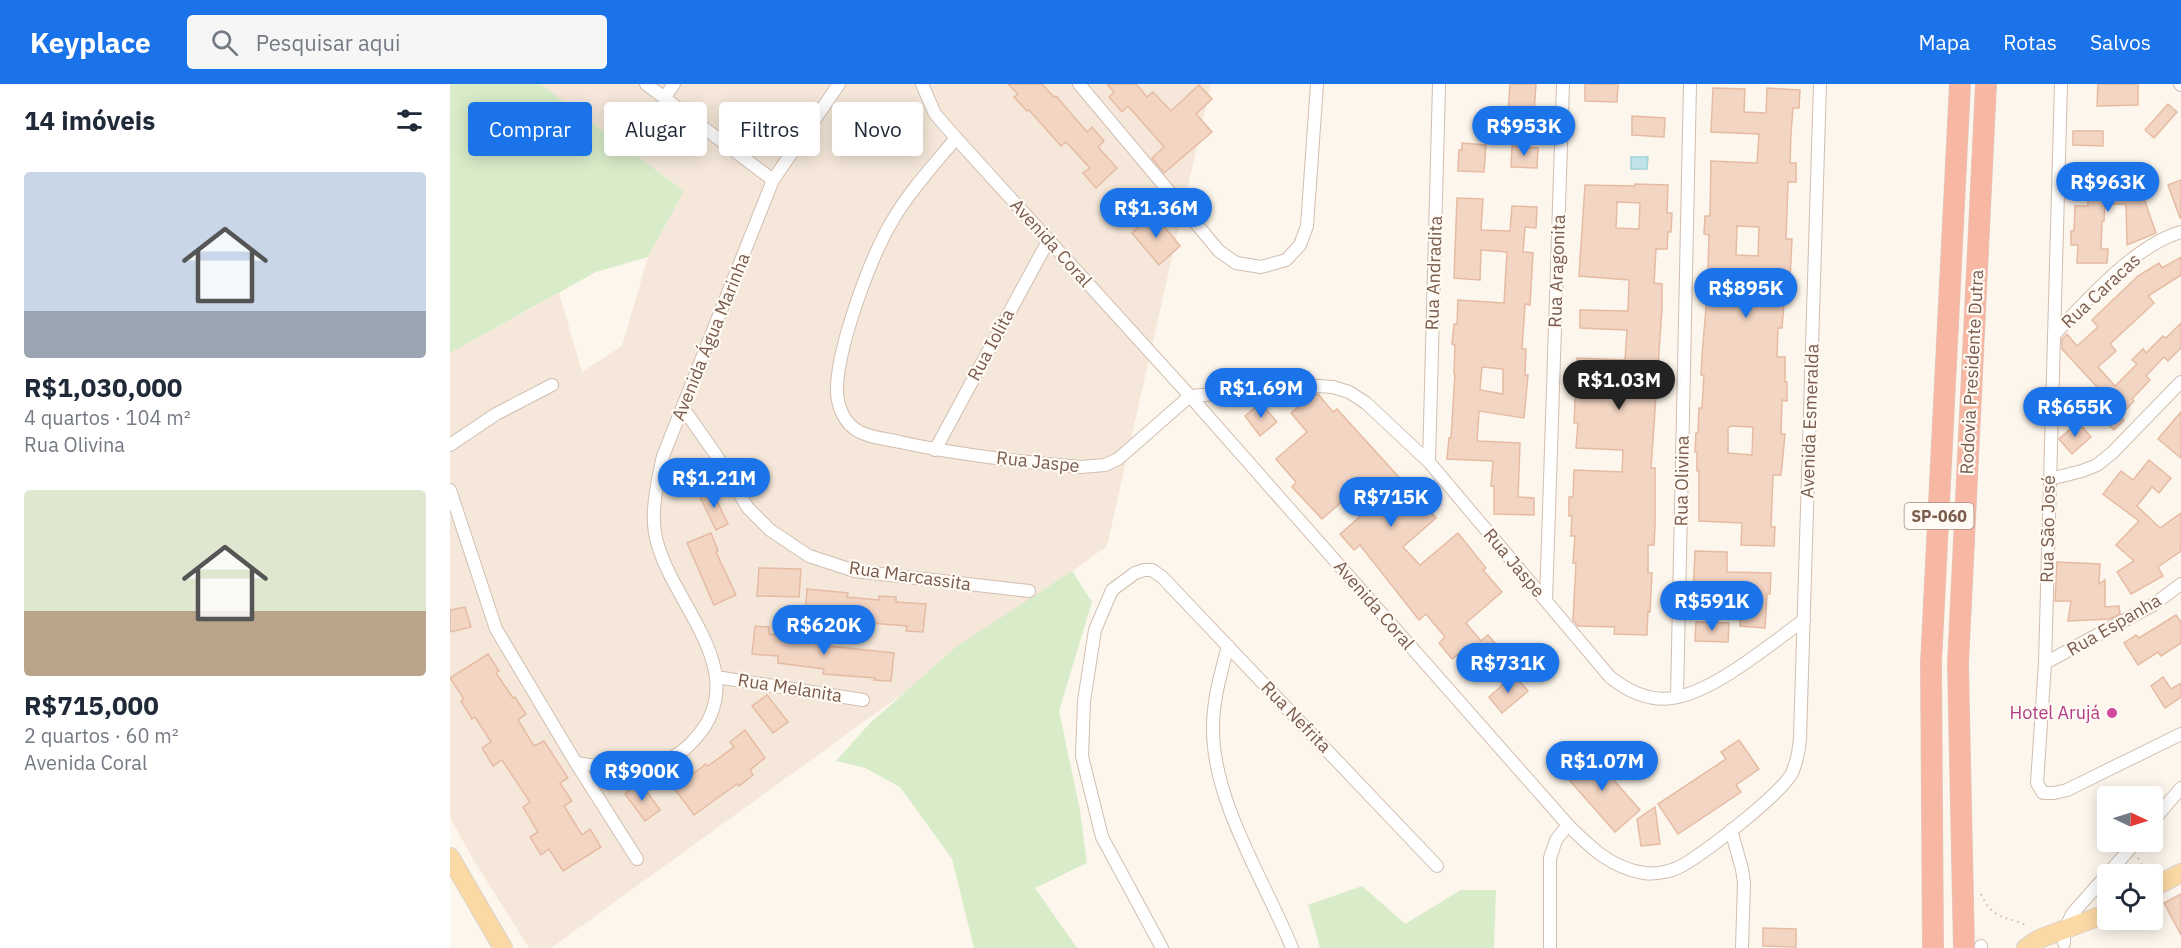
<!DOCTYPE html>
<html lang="pt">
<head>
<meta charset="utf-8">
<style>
	:root { --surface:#fff; --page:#f6f6f7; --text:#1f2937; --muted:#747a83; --accent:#1a73e8 }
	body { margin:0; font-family:"IBM Plex Sans",sans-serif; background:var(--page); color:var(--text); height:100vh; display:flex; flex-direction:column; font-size:22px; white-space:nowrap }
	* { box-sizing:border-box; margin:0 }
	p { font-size:20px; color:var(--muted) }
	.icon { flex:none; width:33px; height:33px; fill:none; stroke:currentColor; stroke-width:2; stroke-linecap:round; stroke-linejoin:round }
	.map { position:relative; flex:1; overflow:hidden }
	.drawer { display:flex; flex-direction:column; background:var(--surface); width:450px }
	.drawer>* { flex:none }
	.guide { position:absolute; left:18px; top:18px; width:570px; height:54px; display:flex; gap:12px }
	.needle { width:39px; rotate:94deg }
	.fabs { position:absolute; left:1647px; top:702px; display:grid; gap:12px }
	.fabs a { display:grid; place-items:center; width:66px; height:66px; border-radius:6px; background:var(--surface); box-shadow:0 3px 15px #0003; font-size:30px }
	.price { position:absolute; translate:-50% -51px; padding:0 14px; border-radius:21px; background:var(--accent); color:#fff; font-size:20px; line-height:39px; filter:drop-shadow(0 2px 3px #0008) }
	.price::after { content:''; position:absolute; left:50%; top:36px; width:18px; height:14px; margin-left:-9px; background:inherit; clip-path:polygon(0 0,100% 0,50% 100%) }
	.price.on { background:#222; color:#fff }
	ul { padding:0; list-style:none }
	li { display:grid; align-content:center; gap:12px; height:318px; padding:0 24px }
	li span { display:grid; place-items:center; height:186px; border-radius:6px; color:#555 }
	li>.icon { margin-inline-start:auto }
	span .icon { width:108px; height:108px; fill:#fffc; stroke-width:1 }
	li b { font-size:26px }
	h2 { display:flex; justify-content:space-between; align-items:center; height:72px; padding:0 24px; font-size:26px }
	.chip { padding:0 21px; border-radius:6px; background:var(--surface); box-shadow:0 3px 15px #0003; font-size:21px; line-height:54px }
	.chip.on { background:var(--accent); color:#fff }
	header { display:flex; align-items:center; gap:36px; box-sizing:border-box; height:84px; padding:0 30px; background:var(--accent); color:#fff }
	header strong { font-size:28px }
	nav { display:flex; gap:33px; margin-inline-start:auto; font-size:21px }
	.search { width:420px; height:54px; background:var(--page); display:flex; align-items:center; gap:15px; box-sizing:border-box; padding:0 21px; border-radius:6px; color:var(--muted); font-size:22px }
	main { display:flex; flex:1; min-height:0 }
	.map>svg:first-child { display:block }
</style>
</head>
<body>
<header>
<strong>Keyplace</strong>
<div class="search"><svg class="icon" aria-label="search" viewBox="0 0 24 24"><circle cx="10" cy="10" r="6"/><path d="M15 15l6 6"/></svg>Pesquisar aqui</div>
<nav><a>Mapa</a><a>Rotas</a><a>Salvos</a></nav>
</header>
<main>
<section class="drawer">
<h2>14 imóveis<svg class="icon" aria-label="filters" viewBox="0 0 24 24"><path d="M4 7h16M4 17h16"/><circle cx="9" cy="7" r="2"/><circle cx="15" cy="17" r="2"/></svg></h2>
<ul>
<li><span style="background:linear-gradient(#c9d6e8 75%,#9aa5b1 0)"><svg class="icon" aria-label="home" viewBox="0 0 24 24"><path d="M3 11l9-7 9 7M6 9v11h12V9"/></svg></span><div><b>R$1,030,000</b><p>4 quartos · 104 m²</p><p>Rua Olivina</p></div></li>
<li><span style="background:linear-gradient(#dfe7d0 65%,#b9a48a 0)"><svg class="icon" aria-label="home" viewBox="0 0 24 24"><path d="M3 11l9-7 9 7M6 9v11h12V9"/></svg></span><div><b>R$715,000</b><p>2 quartos · 60 m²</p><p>Avenida Coral</p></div></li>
</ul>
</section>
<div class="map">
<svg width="1731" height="864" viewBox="0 0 1731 864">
	<rect width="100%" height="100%" fill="#fdf6ec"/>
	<polygon fill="#f5e8da" points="90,0 761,0 657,462 101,864 79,864 26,780 0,734 0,269 109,209 132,288 172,262 198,173 234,107"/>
	<g fill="#d8ecc9">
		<polygon points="0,0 90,0 234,107 198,173 146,188 0,269"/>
		<polygon points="622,487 642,518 609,627 630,726 637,779 585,804 627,864 524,864 502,775 450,703 415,684 386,677 420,639 506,563"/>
		<polygon points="912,802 955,840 1011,806 1046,806 1044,864 870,864 858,821"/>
	</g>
	<polygon fill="#bfe3e8" stroke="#a5d3da" stroke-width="1.5" points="1181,73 1198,73 1197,85 1181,85"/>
	<g fill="#f3d5c3" stroke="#e6bba3" stroke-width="1.5" fill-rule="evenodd">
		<polygon points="558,0 592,0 604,13 606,12 637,48 642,43 654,57 648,63 667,84 646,104 633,89 640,84 616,58 611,62 579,26 577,27 564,13 568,10"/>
		<polygon points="657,0 686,0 697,13 703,8 721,27 749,1 762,15 746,30 762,48 714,89 702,74 714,63 678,22 672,28 659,13 664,8"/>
		<polygon points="1060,0 1086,0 1083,43 1057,42"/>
		<polygon points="1135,0 1168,0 1167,18 1135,17"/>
		<polygon points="1648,0 1688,0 1688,21 1647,22"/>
		<path d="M1263 4 1295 5 1294 28 1316 29 1317 4 1350 6 1349 24H1343L1341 49 1340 79H1346V98H1338L1336 155H1342L1340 196H1336L1332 244H1328L1327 273H1335V298H1337V317L1332 316 1331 350H1335L1331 391H1323L1321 443H1325L1324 462 1291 461 1292 439 1249 437V387H1247V368H1245L1246 349H1248L1249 324H1252L1254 291H1251L1252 272 1259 189H1258L1259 151 1254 150 1255 132H1260L1261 77 1307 79 1309 50 1261 48ZM1287 142 1309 143 1308 172 1286 171ZM1281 342 1303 343 1302 371 1278 369V344Z"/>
		<polygon points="1718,20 1727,28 1704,54 1695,46"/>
		<polygon points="1182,32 1215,34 1214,53 1182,51"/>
		<polygon points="1623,47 1653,47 1653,62 1623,61"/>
		<polygon points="1012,59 1036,61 1034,88 1008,87 1009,66 1012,66"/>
		<polygon points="1062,62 1088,64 1087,84 1061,83"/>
		<polygon points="1636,82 1666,83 1666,103 1685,89 1706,149 1677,161 1676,120 1655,120 1654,137 1652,137 1651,165 1658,165 1657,179 1627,179 1628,161 1621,161 1621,147 1624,147 1625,122 1638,122"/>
		<polygon points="1731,96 1731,134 1730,134 1718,101"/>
		<path d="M1185 100 1218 101 1217 129H1222L1221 148H1218L1217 165H1206L1204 199 1212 200V224L1201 384H1205V442L1204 461H1198V489H1202L1200 528 1198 527 1197 551 1164 550 1165 543 1128 542 1123 536 1126 479H1123L1125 452H1121L1122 432H1119V413H1123L1124 386 1172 388 1173 366 1126 364 1128 339H1124L1127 274 1175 276 1177 246 1130 244V226L1178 227 1179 196 1129 192 1135 101 1185 102ZM1167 118 1190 119 1189 145 1166 144Z"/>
		<path d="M1007 114 1033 115 1031 146 1060 147 1062 122 1087 123 1086 144 1075 143 1073 168 1083 169 1080 221 1075 220 1072 265H1076L1075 291H1078L1074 334 1029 327 1027 357 1070 359 1068 413 1084 414V431L1044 430V402H1041L1043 377 997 375 999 354H1001L1005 290H1004L1005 261 1002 260 1004 240H1007L1008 216 1054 219 1057 168 1031 166 1030 196 1004 194ZM1032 283 1053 285V310L1030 306Z"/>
		<polygon points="703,129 730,162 709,181 682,149"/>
		<polygon points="1731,173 1731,191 1698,212 1704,219 1660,260 1666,267 1648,283 1665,302 1687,280 1682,276 1693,265 1696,269 1713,252 1716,254 1731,239 1731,264 1718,277 1714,273 1696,292 1700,296 1682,315 1684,317 1670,332 1674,336 1664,346 1649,331 1661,318 1612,265 1612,255 1617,250 1627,262 1648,243 1642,236 1688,192 1709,179 1712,184"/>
		<polygon points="868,310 883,328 887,325 986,434 953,463 970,481 1008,449 1036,484 1033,486 1052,508 1016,539 1031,557 1038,551 1052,567 1026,589 1010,569 1002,575 989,559 995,553 976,530 969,536 910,461 904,466 890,450 926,419 911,401 872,435 842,403 846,398 826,375 857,348 841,329 862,311"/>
		<polygon points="811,319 827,338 810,352 795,332"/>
		<polygon points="1731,328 1731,374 1708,355"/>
		<polygon points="1628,338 1641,353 1622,370 1609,355"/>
		<polygon points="1699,376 1721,394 1709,409 1702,403 1687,422 1710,444 1731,429 1731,467 1708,483 1713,492 1681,510 1667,488 1684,477 1666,461 1689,437 1653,410 1671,387 1683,396"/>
		<polygon points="261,405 278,440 266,446 249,411"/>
		<polygon points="261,449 268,467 266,468 286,511 264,521 237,459"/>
		<polygon points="1245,467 1277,468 1277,488 1321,489 1320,510 1317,510 1315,544 1290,542 1291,514 1243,512"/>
		<polygon points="1607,478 1650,480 1649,500 1655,496 1655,523 1669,522 1670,530 1660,535 1618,537 1621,517 1605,517"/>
		<polygon points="309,484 351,485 349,513 307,512"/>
		<polygon points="357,505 398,509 397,513 429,516 429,512 446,513 446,518 476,520 473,548 456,547 457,542 421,539 421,543 403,542 404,537 355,533"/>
		<polygon points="15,523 21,543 0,548 0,526"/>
		<polygon points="1726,531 1731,538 1731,559 1711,572 1708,568 1688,581 1674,559 1686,551 1689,554"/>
		<polygon points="1246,538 1279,539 1278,558 1245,557"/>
		<polygon points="305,542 319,543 319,550 369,556 369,561 444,569 441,597 424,596 425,594 373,590 374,585 328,579 328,572 302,570"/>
		<polygon points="38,570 49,587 46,589 63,614 65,613 76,630 68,636 84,662 94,657 118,694 110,699 122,717 114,722 132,751 140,745 151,763 113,787 99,765 91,771 80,753 88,748 73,723 80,718 52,676 43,682 32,664 41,658 25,633 22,635 11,617 14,615 0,594"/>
		<polygon points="1064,591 1078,607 1052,629 1039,613"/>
		<polygon points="1713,593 1721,605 1731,599 1731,613 1715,624 1701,602"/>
		<polygon points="317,611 338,638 323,649 302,622"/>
		<polygon points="295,646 315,674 300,686 303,691 289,702 287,700 244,731 224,704 256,680 258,682 284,663 280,658"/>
		<polygon points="1289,656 1309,685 1286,701 1291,708 1228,750 1208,720 1276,675 1271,668"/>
		<polygon points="1139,668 1190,726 1165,748 1114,690"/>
		<polygon points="190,698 210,726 195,737 175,710"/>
		<polygon points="1205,723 1210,760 1191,762 1187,735"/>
		<polygon points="1731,810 1731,851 1714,819"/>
		<polygon points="1313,844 1346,845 1346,863 1313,862"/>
	</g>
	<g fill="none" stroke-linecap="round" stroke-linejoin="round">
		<defs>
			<g id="street">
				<polyline points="196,0 323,96"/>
				<path d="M472 0 485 30 506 54 740 312 1118 741C1140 763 1161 784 1194 789 1206 791 1223 787 1233 781 1257 767 1330 711 1342 689 1347 678 1349 666 1350 654L1370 0"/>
				<polyline points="629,0 769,167 786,179 811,183 836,176 850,161 857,142 867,0"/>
				<polyline points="1611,0 1595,579 1587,699 1593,709 1604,709 1617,706 1731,650"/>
				<polyline points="1730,0 1731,1"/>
				<polyline points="214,14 224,0"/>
				<path d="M506 54C485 80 461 105 444 134 421 171 389 259 387 302 386 319 393 340 410 348 421 354 438 355 450 358 509 371 571 378 631 383L655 381 668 375 740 312 869 302 883 303 899 308 916 319 979 378 1160 593C1179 608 1203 619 1228 613 1270 603 1319 561 1354 536"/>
				<path d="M1604 251C1636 217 1685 161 1731 148"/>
				<polyline points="233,324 266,371 298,424 320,446 359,472 405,487 579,507"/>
				<polyline points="0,361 46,330 102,301"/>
				<polyline points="485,366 598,157"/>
				<polyline points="979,378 989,0"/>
				<polyline points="1600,395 1632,387 1647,381 1662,369 1731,298"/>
				<polyline points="0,406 46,545 126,679 187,775"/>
				<polyline points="1096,517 1113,0"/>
				<path d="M778 562C771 589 763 615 763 643 762 717 815 797 842 864"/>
				<polyline points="1595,579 1703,521 1731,500"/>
				<polyline points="266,593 413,616"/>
				<polyline points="1227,613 1240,0"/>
				<path d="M126 679C169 685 211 693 244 656 308 587 217 518 205 449 201 424 208 396 213 372L323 96 389 0"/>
				<polyline points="1702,738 1731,704"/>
				<polyline points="1281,746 1292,785 1294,799 1292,864"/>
				<polyline points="1658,814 1658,818"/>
				<polyline points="1614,859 1614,847 1622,830 1686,758"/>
				<polyline points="1531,862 1531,864"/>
				<polyline points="712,864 652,753 632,672 634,617 645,546 662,506 685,489 694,486 702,486 712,493 987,782"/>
				<polyline points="1100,864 1100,774 1106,756 1118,741"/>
			</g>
			<g id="primary">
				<polyline points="0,773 53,864"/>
				<polyline points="1702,804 1731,789"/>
				<polyline points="1576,864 1589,855 1658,829"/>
			</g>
			<g id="highway">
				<polyline points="1483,864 1481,579 1510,0"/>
				<polyline points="1514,864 1508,580 1536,0"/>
			</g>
		</defs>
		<use href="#street" stroke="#d1beb0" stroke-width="14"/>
		<use href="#primary" stroke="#dad1cd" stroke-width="20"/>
		<use href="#highway" stroke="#dad1cd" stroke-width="22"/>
		<g stroke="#d9b8a5" stroke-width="2" stroke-dasharray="1.5 4.5" stroke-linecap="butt">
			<polyline points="1688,774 1696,790"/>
			<path d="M1531 810C1543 837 1555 831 1578 842"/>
		</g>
		<use href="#street" stroke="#fff" stroke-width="12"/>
		<use href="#primary" stroke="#fbd9a5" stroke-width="18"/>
		<use href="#highway" stroke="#f7b7a3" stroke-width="21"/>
	</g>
	<circle fill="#d1479c" stroke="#fffaf3" stroke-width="2" cx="1662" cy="629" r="6"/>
	<g text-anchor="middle" stroke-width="4.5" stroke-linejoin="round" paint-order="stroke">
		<rect fill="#fffaf3" stroke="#a28b7f" stroke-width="1.5" x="1454.5" y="419" width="69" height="26" rx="4.5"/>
		<g font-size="16" font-weight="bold" fill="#7a5c4d">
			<text x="1489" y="438">SP-060</text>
		</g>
		<g font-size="18" fill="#7a5c4d" stroke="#fffaf3">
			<text transform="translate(601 159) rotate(48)" y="6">Avenida Coral</text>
			<text transform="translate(1107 187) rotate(-88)" y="6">Rua Aragonita</text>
			<text transform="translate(984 189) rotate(-88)" y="6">Rua Andradita</text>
			<text transform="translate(1651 207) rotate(-43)" y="6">Rua Caracas</text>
			<text transform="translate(261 253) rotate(-68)" y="6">Avenida Água Marinha</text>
			<text transform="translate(541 261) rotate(-62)" y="6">Rua Iolita</text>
			<text transform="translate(1522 288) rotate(-87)" y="6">Rodovia Presidente Dutra</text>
			<text transform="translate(1360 337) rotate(-88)" y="6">Avenida Esmeralda</text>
			<text transform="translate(588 378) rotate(6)" y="6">Rua Jaspe</text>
			<text transform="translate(1232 397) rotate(-89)" y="6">Rua Olivina</text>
			<text transform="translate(1598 445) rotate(-89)" y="6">Rua São José</text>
			<text transform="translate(1064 479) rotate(50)" y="6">Rua Jaspe</text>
			<text transform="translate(460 492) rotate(8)" y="6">Rua Marcassita</text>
			<text transform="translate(924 521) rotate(49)" y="6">Avenida Coral</text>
			<text transform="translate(1664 541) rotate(-30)" y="6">Rua Espanha</text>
			<text transform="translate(340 604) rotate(9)" y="6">Rua Melanita</text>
			<text transform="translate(846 633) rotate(46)" y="6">Rua Nefrita</text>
		</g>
		<g font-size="18" fill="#b23c85" stroke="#fffaf3" text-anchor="end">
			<text x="1650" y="635">Hotel Arujá</text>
		</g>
	</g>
</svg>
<div class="fabs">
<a><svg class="needle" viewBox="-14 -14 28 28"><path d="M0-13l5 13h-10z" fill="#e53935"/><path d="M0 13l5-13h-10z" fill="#747a83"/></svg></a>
<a><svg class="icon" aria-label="locate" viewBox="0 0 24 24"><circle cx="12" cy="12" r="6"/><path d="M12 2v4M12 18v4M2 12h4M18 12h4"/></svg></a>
</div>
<b class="price" style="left:1074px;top:73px">R$953K</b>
<b class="price" style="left:1658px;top:129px">R$963K</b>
<b class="price" style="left:706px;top:155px">R$1.36M</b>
<b class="price" style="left:1296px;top:235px">R$895K</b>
<b class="price on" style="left:1169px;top:327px">R$1.03M</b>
<b class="price" style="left:811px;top:335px">R$1.69M</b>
<b class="price" style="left:1625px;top:354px">R$655K</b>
<b class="price" style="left:264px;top:425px">R$1.21M</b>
<b class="price" style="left:941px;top:444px">R$715K</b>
<b class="price" style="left:1262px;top:548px">R$591K</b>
<b class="price" style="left:374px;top:572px">R$620K</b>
<b class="price" style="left:1058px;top:610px">R$731K</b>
<b class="price" style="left:1152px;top:708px">R$1.07M</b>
<b class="price" style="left:192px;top:718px">R$900K</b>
<div class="guide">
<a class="chip on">Comprar</a>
<a class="chip">Alugar</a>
<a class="chip">Filtros</a>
<a class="chip">Novo</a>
</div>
</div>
</main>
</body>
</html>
